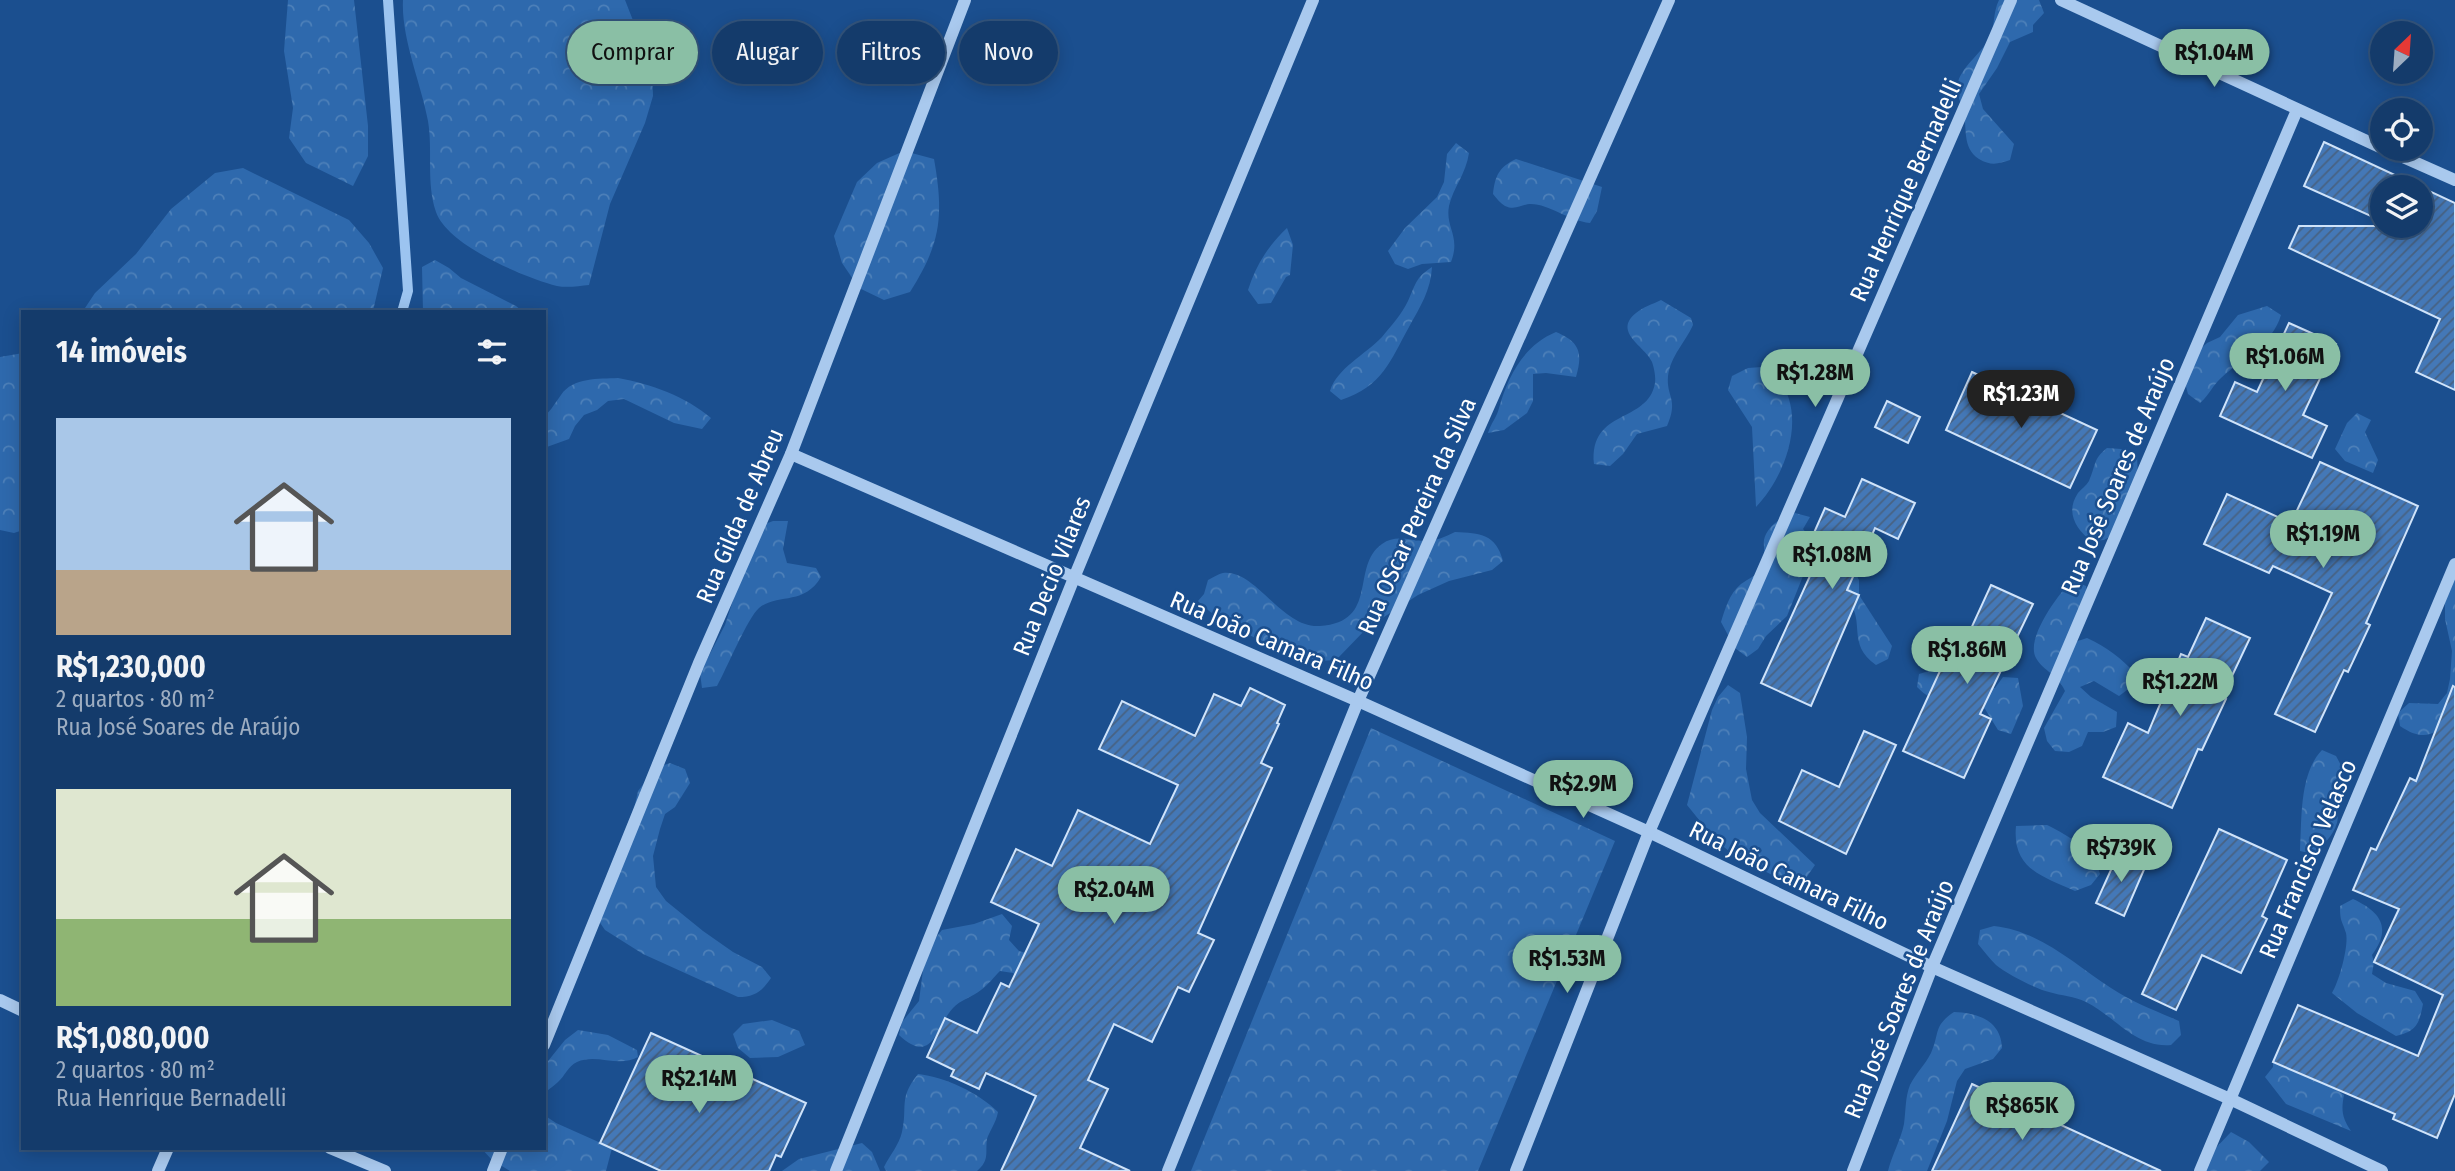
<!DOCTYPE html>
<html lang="pt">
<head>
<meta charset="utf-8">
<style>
	:root { --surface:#143b6b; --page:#1d4271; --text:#f1f3f6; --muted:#9dadc1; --line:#33557e; --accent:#8abfa5 }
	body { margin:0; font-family:"Fira Sans Condensed",sans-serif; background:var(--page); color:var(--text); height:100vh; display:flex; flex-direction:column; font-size:26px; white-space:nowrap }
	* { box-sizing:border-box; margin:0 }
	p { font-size:23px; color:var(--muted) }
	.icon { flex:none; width:38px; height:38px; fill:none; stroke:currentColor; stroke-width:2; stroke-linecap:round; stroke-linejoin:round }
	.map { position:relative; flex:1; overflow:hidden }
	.drawer { position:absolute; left:21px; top:310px; width:525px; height:840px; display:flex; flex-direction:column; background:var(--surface); border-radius:0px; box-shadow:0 4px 18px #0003,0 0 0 2px var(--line) }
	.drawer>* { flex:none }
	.banner { position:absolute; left:567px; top:21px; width:665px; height:63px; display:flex; gap:14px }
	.needle { width:46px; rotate:25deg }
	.fabs { position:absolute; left:2370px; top:21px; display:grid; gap:14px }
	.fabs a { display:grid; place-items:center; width:63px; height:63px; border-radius:50%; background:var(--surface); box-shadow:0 4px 18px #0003,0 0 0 2px var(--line); font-size:35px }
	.price { position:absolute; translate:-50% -60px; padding:0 16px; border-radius:24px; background:var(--accent); color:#111; font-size:23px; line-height:46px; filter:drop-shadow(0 2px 4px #0008) }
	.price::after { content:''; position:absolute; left:50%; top:42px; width:21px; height:16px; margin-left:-10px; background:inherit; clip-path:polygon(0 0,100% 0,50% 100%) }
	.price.current { background:#222; color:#fff }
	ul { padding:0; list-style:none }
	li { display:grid; align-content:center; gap:14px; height:371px; padding:0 35px }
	li span { display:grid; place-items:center; height:217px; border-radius:0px; color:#555 }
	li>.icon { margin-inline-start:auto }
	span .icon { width:126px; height:126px; fill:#fffc; stroke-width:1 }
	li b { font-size:30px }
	h2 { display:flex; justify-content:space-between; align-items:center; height:84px; padding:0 35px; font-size:30px }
	.chip { padding:0 24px; border-radius:32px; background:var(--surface); box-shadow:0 4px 18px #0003,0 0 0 2px var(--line); font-size:24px; line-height:63px }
	.chip.current { background:var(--accent); color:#111 }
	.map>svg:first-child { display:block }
</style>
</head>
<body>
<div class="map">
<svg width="2455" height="1171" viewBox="0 0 2455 1171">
	<defs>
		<pattern id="forest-crowns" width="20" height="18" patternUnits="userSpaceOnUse" patternTransform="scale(1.75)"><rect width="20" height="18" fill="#2e69ad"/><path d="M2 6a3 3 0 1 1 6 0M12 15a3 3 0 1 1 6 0" fill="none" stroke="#4d80b9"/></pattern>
		<pattern id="building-hatch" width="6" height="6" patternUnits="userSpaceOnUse" patternTransform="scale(1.75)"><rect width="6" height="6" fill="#4478b7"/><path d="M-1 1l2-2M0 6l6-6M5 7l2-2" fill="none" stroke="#486282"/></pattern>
	</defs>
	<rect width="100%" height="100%" fill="#1b4f8f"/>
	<g fill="url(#forest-crowns)">
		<polygon points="288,0 354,0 368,126 368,156 353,186 306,163 289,138 293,108 284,51"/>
		<path d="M403 0H625L652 69 653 96 645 123 610 204 589 285C579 286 567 288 557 286 524 277 448 246 436 212 426 182 433 151 428 121 421 83 401 38 403 0Z"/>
		<path d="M1999 0H2039L2044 13 2033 25V32L2010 42 1997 68 1979 94 1983 109 2014 144 2010 160C1998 164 1991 166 1979 159 1961 147 1968 127 1963 109 1960 100 1955 92 1958 82 1963 65 1982 53 1990 37 1995 25 1993 12 1999 0Z"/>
		<path d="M1456 143 1469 153C1466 174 1453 188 1449 206 1445 228 1461 236 1451 262L1422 264 1408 269 1395 264 1388 251 1405 228 1437 197 1444 182 1447 154Z"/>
		<path d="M904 151 934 159C944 216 941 243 910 292L884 300 859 288 842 263 834 236 857 182 877 163Z"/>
		<path d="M1516 159 1602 187 1597 211 1590 223C1569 221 1549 204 1531 204 1521 204 1516 211 1505 206 1500 203 1497 199 1493 194 1495 176 1499 167 1516 159Z"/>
		<polygon points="243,168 349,220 369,243 383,268 373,311 83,311 95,293 136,254 171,209 215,173"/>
		<path d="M1287 228 1293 245 1290 275 1286 277 1271 303 1258 304 1248 290C1256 265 1268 246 1287 228Z"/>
		<polygon points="435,260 449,268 461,278 516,306 522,311 423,311 422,267"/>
		<path d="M1432 267C1431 290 1420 307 1409 327 1390 361 1383 386 1341 400L1330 391C1337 368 1365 355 1382 337 1391 326 1402 314 1408 301 1416 284 1415 278 1432 267Z"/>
		<path d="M1661 300 1691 318 1693 325C1685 343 1671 355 1668 376 1666 397 1679 399 1667 426L1637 434 1623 454 1610 466 1594 464C1589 408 1648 424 1655 383 1656 378 1654 367 1652 362 1646 347 1612 332 1636 313 1643 307 1653 304 1661 300Z"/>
		<path d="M2267 306 2281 315C2272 345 2243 358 2221 378 2212 386 2211 393 2200 403L2188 394 2184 379 2196 353 2207 343 2220 337 2238 315Z"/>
		<path d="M1556 332C1580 342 1583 353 1576 377L1546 373 1533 374V401L1527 413 1504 430 1488 433C1491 423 1497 417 1499 408 1508 376 1524 345 1556 332Z"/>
		<polygon points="23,353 23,530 14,533 0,530 0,357"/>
		<path d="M1762 367C1767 370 1773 373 1776 376 1809 413 1786 476 1756 507L1752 427 1728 390 1732 376 1748 368Z"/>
		<path d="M618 378C651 384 685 396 711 418L702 429 674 423 624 399 608 401 597 410 584 415 575 426 569 439 544 448V417C552 409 555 403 561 395 573 377 599 379 618 378Z"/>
		<polygon points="2357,413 2371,420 2365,432 2378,460 2373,473 2345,461 2335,449 2347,423"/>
		<path d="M2107 448 2121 449 2137 455 2138 480 2116 533 2104 540 2091 541C2076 529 2065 512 2078 493 2081 489 2086 486 2089 481 2096 465 2093 459 2107 448Z"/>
		<path d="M1795 513 1810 517 1803 529 1813 541 1852 567 1859 580V595L1892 646 1888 659 1876 665C1846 644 1866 621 1848 601 1839 590 1823 582 1812 574L1803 576 1787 616 1766 636 1758 649 1747 657 1735 648 1721 622C1725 609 1729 594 1741 584 1748 579 1758 575 1762 567 1767 558 1763 549 1764 540 1767 526 1783 516 1795 513Z"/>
		<path d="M773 521H788L783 549 787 563 816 568 821 577C804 606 777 593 759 608 748 617 726 670 717 686L702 688 700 673 725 625 757 527Z"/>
		<path d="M1455 532C1480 533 1496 534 1503 561L1492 570 1449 581 1418 595 1367 628 1336 660C1331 660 1325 661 1320 661 1291 657 1217 623 1198 601L1204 594 1208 580C1212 578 1218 574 1223 573 1256 569 1282 629 1320 626 1380 622 1350 566 1382 544 1396 534 1410 541 1424 541 1436 541 1445 537 1455 532Z"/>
		<path d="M2455 558V716C2435 734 2425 743 2400 726L2398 713 2409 703 2438 704 2447 693 2450 679 2452 651 2445 619V602Z"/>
		<path d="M2072 580 2086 586 2089 601 2075 642 2087 638C2107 647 2121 658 2136 674L2131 687 2119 696 2094 681 2080 687 2091 697 2117 712 2116 727 2103 732H2088L2082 746 2069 752 2055 751 2047 741 2044 728 2065 691C2057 673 2044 672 2036 658 2025 638 2059 594 2072 580Z"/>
		<path d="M1939 668 1980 688H1995L2003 677 2018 678 2023 706 2011 734 1998 730 1985 709 1958 696C1939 702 1931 701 1917 687L1919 674Z"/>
		<polygon points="1728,685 1740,693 1747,737 1746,769 1752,800 1760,813 1815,865 1799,888 1736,857 1724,847 1716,835 1704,826 1687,805 1712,710 1718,697"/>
		<polygon points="1371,728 1615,841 1478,1171 1191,1171"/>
		<path d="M2322 750 2336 756 2343 769C2330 788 2339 796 2338 817 2337 832 2324 844 2314 854L2300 851C2302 819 2299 774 2322 750Z"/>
		<path d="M670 763 685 769 690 783 675 807 665 814 660 829 653 856 656 887 666 901 703 931 733 952 762 967 771 978C762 991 755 997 738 997L643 954 605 930 596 917 631 822 638 791 656 768Z"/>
		<path d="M2047 825C2069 836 2094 850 2100 874L2091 885 2075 891C2042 876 2012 869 2016 826Z"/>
		<path d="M2353 899C2381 912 2392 928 2372 955L2374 962 2372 974 2386 983 2415 991 2423 1004C2419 1024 2417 1031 2396 1036L2357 1013 2332 993C2339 982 2349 946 2346 933 2342 920 2340 922 2340 906Z"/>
		<path d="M1002 914 1012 926 1009 940 1019 951 1035 956 1024 983 1013 973 1000 971C994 977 988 985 981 990 972 997 960 1000 953 1008 936 1026 933 1067 899 1035L902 1022 919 1001 923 970 933 941 942 930 974 924Z"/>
		<path d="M1994 926C2040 931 2074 964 2111 988 2132 1002 2156 1011 2179 1021L2181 1035 2171 1045C2135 1048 2116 1017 2086 1002 2074 996 2062 996 2049 992 2036 989 2007 974 1996 965 1990 959 1984 951 1978 944L1980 930Z"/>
		<path d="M1954 1012C1979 1013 2001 1021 2002 1048L1993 1059 1965 1069 1957 1081 1947 1121 1927 1171H1888C1892 1155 1901 1139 1904 1124 1906 1110 1905 1098 1910 1085 1916 1073 1925 1065 1931 1053 1940 1033 1933 1026 1954 1012Z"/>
		<polygon points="772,1020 799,1031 805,1045 778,1057 750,1058 738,1048 733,1034 743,1024"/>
		<path d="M578 1030 608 1035 637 1050 638 1057C619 1068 596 1053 577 1062 568 1066 565 1076 558 1082 554 1086 549 1089 544 1093V1066L565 1040Z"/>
		<path d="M2273 1062 2333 1087 2344 1095C2341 1110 2342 1118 2351 1131L2286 1104 2265 1077 2273 1067Z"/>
		<path d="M918 1074C945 1077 979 1093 998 1112 996 1123 989 1132 987 1139 985 1153 990 1160 977 1171H886L884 1167C890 1155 899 1145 902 1132 908 1106 898 1099 918 1074Z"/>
		<polygon points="544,1115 556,1123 612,1148 606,1171 510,1171 492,1160 481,1148 544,1148"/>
		<polygon points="2231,1132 2249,1142 2269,1162 2260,1171 2199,1171 2211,1153"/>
		<polygon points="862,1143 872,1152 880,1171 782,1171 799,1159"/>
	</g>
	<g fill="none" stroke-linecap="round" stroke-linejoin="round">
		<polyline stroke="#9cc4f0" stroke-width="10" points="388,0 408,291 402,312"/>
	</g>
	<g fill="url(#building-hatch)" stroke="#cfe3fa" stroke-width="2">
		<polygon points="2324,142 2455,203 2455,390 2416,372 2440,319 2289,248 2299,226 2420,226 2420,187 2382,187 2382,221 2304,186"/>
		<polygon points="2289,323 2336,344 2303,415 2327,426 2312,458 2220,416 2235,382 2257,392"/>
		<polygon points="1972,372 2097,430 2070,488 1946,430"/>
		<polygon points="1887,401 1920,417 1908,443 1875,427"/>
		<polygon points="2320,462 2418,506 2366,623 2370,625 2348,672 2344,670 2315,732 2275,714 2332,593 2273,566 2269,573 2204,544 2227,494 2291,523"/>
		<polygon points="1862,479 1915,503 1898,539 1875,528 1847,590 1859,595 1811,706 1761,683 1826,541 1813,535 1825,508 1845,517"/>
		<polygon points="1991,585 2033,604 1980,714 1991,719 1964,778 1903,751 1940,671 1936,670 1951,638 1964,644"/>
		<polygon points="2206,618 2250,638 2222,697 2226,699 2202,750 2198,749 2172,808 2103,777 2128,723 2148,733 2181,654 2188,657"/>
		<polygon points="2453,686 2455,687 2455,1094 2437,1138 2393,1119 2395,1114 2273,1062 2298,1005 2418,1056 2443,995 2374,962 2399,909 2353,890 2371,848 2376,850 2410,778 2416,781"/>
		<polygon points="1250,688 1285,705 1277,723 1279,724 1261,763 1272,768 1198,933 1214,940 1189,992 1178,987 1152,1042 1114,1024 1088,1080 1108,1089 1080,1148 1130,1171 1001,1171 1036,1096 986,1073 979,1089 951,1076 954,1070 927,1057 945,1018 977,1033 1001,983 1009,987 1039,924 991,902 1016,849 1052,866 1078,810 1150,844 1178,785 1099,749 1122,701 1195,736 1214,694 1241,706"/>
		<polygon points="1864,731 1896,745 1846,854 1779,821 1802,770 1839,787"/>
		<polygon points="2219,829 2287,860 2262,916 2267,919 2241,973 2202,955 2176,1010 2142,994"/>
		<polygon points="2119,852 2146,865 2124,916 2096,903"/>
		<polygon points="651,1033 806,1103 781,1157 776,1155 769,1171 661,1171 600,1143"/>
		<polygon points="1972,1084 2161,1171 1932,1171"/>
	</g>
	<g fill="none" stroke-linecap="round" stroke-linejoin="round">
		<g stroke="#a9c9ee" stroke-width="12">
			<polyline points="2061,0 2382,148"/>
			<polyline points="2385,149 2455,180"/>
			<polyline points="791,454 1358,701 1649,832 1932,967 2230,1099 2382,1171"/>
			<polyline points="0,1000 23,1011"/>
			<polyline points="544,1045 699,663 791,454 965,0"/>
			<polyline points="330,1148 385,1171"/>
			<polyline points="158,1171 168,1148"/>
			<polyline points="493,1171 502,1148"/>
			<polyline points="836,1171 1074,578 1313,0"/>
			<polyline points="1168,1171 1358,701 1669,0"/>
			<polyline points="1516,1171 1649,832 2011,0"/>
			<polyline points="1853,1171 1932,967 2297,110"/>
			<polyline points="2200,1171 2455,564"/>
		</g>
	</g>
	<g text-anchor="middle" stroke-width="5" stroke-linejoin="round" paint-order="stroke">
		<g font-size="24" fill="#fff" stroke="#1b4f8f">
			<text transform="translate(1906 190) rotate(-66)" y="8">Rua Henrique Bernadelli</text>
			<text transform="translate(2118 476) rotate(-67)" y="8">Rua José Soares de Araújo</text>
			<text transform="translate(740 516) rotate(-67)" y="8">Rua Gilda de Abreu</text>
			<text transform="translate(1417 516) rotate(-66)" y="8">Rua OScar Pereira da Silva</text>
			<text transform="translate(1052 576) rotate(-68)" y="8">Rua Decio Vilares</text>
			<text transform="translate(1272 641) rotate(23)" y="8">Rua João Camara Filho</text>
			<text transform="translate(2308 859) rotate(-67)" y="8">Rua Francisco Velasco</text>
			<text transform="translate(1789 876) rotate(26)" y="8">Rua João Camara Filho</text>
			<text transform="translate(1899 999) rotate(-68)" y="8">Rua José Soares de Araújo</text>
		</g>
	</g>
</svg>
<div class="fabs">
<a><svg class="needle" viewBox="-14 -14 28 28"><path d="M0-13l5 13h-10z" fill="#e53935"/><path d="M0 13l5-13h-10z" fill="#9dadc1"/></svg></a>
<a><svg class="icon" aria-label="locate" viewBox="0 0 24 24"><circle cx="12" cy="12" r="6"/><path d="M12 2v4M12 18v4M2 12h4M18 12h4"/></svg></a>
<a><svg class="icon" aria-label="layers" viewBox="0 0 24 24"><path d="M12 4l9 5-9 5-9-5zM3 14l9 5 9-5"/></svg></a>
</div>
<b class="price" style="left:2214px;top:89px">R$1.04M</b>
<b class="price" style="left:2285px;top:393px">R$1.06M</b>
<b class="price" style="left:1815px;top:409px">R$1.28M</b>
<b class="price current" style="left:2021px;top:430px">R$1.23M</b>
<b class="price" style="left:2323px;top:570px">R$1.19M</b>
<b class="price" style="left:1832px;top:591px">R$1.08M</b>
<b class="price" style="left:1967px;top:686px">R$1.86M</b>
<b class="price" style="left:2180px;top:718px">R$1.22M</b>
<b class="price" style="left:1583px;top:820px">R$2.9M</b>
<b class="price" style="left:2121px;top:884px">R$739K</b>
<b class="price" style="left:1114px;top:926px">R$2.04M</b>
<b class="price" style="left:1567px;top:995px">R$1.53M</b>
<b class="price" style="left:699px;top:1115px">R$2.14M</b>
<b class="price" style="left:2022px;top:1142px">R$865K</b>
<div class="banner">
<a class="chip current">Comprar</a>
<a class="chip">Alugar</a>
<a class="chip">Filtros</a>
<a class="chip">Novo</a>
</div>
<section class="drawer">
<h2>14 imóveis<svg class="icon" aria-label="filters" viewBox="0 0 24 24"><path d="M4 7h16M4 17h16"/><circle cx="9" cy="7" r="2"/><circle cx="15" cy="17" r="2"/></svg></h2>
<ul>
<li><span style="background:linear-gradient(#a9c7e8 70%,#b9a48a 0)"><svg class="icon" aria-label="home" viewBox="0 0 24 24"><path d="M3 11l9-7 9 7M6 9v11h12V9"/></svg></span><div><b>R$1,230,000</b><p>2 quartos · 80 m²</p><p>Rua José Soares de Araújo</p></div></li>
<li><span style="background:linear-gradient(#dfe7d0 60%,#8fb573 0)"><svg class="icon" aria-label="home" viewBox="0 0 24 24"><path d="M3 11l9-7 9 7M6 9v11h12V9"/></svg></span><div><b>R$1,080,000</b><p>2 quartos · 80 m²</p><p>Rua Henrique Bernadelli</p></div></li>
</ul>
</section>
</div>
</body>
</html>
